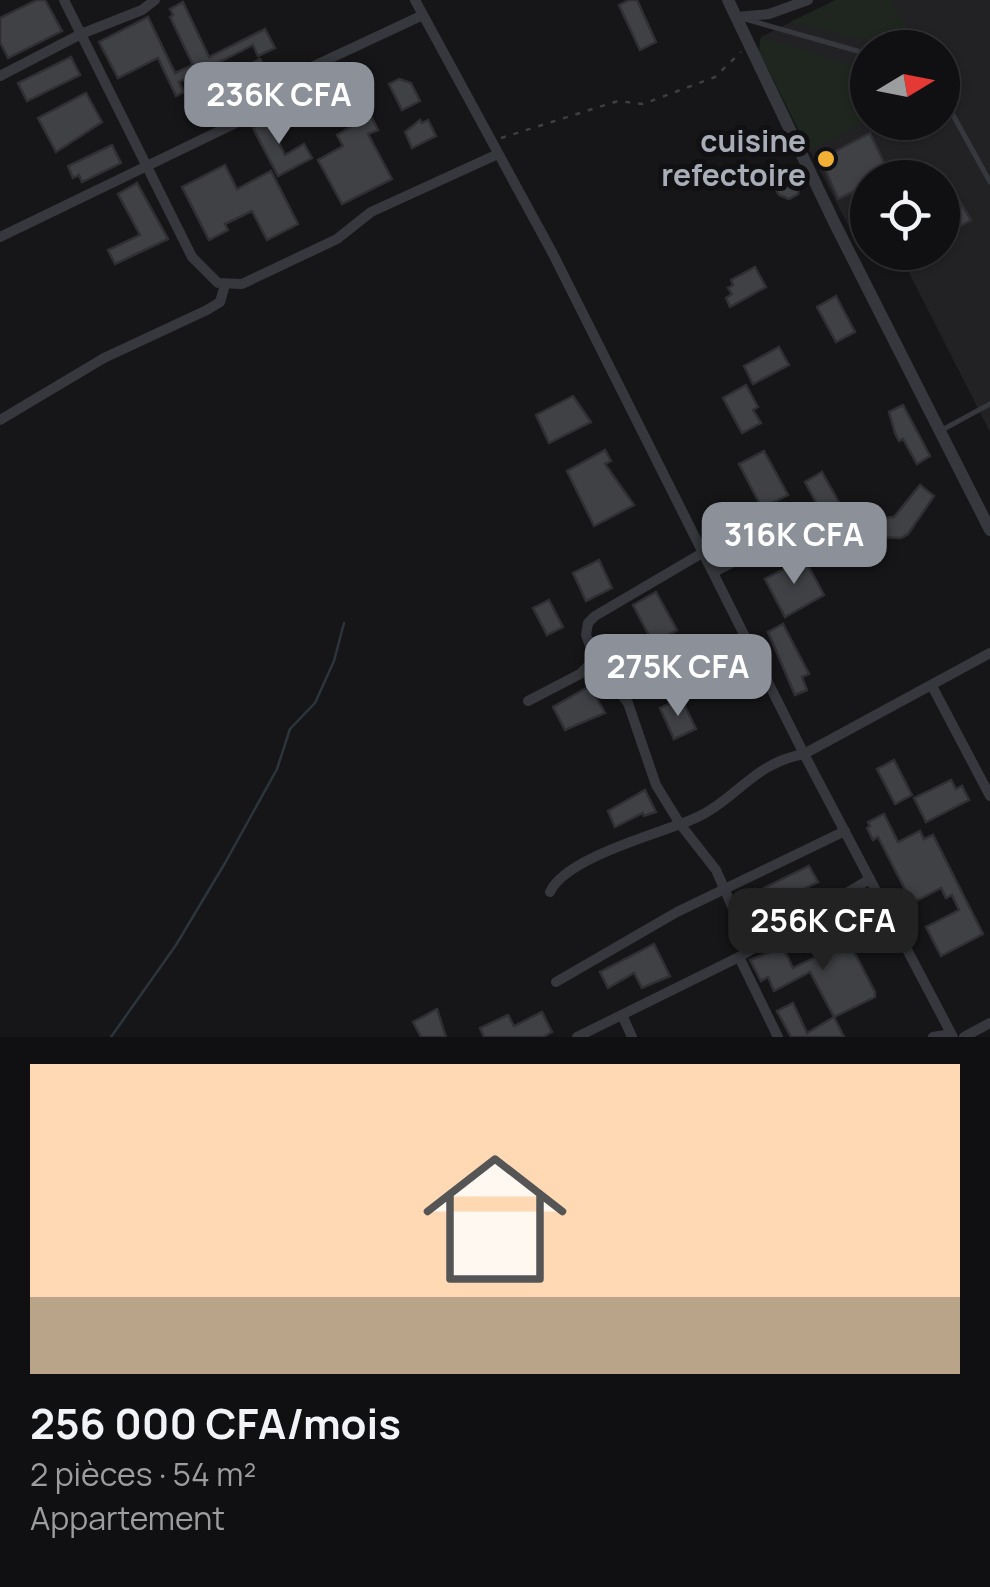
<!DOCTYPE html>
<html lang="fr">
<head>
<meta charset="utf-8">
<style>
	:root { --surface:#101012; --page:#1e1e20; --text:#f1f3f6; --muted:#9c9d9f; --line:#303032; --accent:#8c9099 }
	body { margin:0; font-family:Manrope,sans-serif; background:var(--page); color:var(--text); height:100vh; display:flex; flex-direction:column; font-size:38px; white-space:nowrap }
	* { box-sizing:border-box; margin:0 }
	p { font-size:32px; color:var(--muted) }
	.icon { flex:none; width:55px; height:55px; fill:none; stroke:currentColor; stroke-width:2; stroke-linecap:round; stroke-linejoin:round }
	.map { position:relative; height:1037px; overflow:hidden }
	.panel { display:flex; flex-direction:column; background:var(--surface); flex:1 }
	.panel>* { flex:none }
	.needle { width:65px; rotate:80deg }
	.buttons { position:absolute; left:850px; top:30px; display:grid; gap:20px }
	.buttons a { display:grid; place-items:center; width:110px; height:110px; border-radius:50%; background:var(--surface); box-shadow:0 2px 8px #0004,0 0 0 2px var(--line); font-size:50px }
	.price { position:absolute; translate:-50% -85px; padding:0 22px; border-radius:20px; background:var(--accent); color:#fff; font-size:32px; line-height:65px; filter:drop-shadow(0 2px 5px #0008) }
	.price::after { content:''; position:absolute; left:50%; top:60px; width:30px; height:22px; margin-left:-15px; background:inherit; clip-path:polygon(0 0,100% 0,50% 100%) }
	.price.active { background:#222; color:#fff }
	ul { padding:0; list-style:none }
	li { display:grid; align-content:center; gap:20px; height:530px; padding:0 30px }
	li+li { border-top:2px solid var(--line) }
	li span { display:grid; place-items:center; height:310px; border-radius:0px; color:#555 }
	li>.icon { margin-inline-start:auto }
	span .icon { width:180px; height:180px; fill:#fffc; stroke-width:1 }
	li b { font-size:42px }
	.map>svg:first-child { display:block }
</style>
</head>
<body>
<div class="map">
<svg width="990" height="1037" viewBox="0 0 990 1037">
	<rect width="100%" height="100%" fill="#161618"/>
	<path fill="#222225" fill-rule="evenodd" d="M835 0H990V432L899 253 942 252V178H868L867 232 849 227 759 51 761 37ZM868 48H942V122H868Z"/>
	<g fill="#1e261f">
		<polygon points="836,0 891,0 917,47 896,47 790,22"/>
		<polygon points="761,37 867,69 867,121 809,151 759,51"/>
	</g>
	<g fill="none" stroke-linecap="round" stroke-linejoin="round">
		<polyline stroke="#2c353c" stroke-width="2.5" points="111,1037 176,945 225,863 277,769 290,729 315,703 334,661 344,623"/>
	</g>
	<g fill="#404145" stroke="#303034" stroke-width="2.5">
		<polygon points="37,0 45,0 62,31 8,58 0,42 0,18"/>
		<polygon points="629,0 637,0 656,42 640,50 619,5"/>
		<polygon points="183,2 209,57 265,29 275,48 258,56 253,45 216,64 223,78 260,59 272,80 234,100 238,108 222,116 200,72 179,82 184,92 176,96 158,58 118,78 99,42 148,17 175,73 193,65 170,17 173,15 170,9"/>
		<polygon points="71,57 80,75 27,101 18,83"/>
		<polygon points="325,71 340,98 311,113 298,88"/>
		<polygon points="399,79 411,83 420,101 402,110 389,84"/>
		<polygon points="359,92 378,130 368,134 392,179 342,204 318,160 343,146 337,135 358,122 346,99"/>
		<polygon points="86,93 102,122 56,152 38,118"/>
		<polygon points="275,113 283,120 273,131 285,155 304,144 312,158 278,176 253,128"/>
		<polygon points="420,120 422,123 428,120 436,136 412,148 405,132"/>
		<polygon points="870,133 890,175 868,178 868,185 838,199 818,153 826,149 828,155"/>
		<polygon points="112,145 121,163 82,182 79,175 73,178 68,166"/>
		<polygon points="225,165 237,189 271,171 298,224 267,240 252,211 225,224 228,230 209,240 182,187"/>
		<polygon points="787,166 799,188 798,194 789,199 779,195 771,180 774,178 772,173"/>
		<polygon points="137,183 168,239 115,264 108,250 140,235 118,194"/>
		<polygon points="956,195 971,220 945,235 942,204"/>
		<polygon points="755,267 766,287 730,307 726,298 732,294 728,288 733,285 731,280"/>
		<polygon points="836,296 855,332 836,342 817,307"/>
		<polygon points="779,347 789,365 753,384 744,366"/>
		<polygon points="746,385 758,407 753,410 761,423 742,433 723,398"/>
		<polygon points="573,396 591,422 549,443 536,415"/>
		<polygon points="903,405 930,456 917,464 903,439 899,441 895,433 889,412"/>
		<polygon points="605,450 611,461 605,464 634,505 594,526 567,471"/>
		<polygon points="764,451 788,495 762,508 739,464"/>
		<polygon points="822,472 846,515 828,525 805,482"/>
		<polygon points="920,485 934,496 908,534 901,538 854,536 854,520 894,517"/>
		<polygon points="804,558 824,595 785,617 765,579"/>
		<polygon points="599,560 612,588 586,601 573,573"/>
		<polygon points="656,592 677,630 653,643 633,605"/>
		<polygon points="549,600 563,627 547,635 533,608"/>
		<polygon points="783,624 809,674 802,677 807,690 795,695 768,632"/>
		<polygon points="590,686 605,713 565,730 553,707"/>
		<polygon points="681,698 696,729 674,739 660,708"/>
		<polygon points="894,760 912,795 895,804 877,769"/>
		<polygon points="951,780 956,789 962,786 969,800 926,822 914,798"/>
		<polygon points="645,790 656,812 644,816 643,813 615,827 608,811"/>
		<polygon points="884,814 898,842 920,831 924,839 933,835 983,934 941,956 926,927 959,910 952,895 946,898 941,888 912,903 878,837 873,840 867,828 870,826 868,822"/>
		<polygon points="809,866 818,882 772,905 764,888"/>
		<polygon points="834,913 875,992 875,997 834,1017 810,972 774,991 768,977 761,981 750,960 783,947 793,968 831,949 836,945 829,931 836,928 828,918"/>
		<polygon points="654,944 670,976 642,988 634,973 608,988 600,972"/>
		<polygon points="793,1003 807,1033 834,1017 844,1037 791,1037 777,1011"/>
		<polygon points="437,1009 446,1037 421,1037 413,1022"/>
		<polygon points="542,1012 552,1032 543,1037 484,1037 480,1028 508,1015 514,1026"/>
	</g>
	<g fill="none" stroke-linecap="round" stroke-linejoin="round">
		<polyline stroke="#3d3f44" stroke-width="2.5" stroke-dasharray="5 8" stroke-linecap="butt" points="501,138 618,101 643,104 715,77 741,52"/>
		<g stroke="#37383d" stroke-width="5">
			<polyline points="745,19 868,54"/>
			<polyline points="942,95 990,182"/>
			<polyline points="942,430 990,404"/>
		</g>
		<g stroke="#37383d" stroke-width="10">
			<polyline points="64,0 192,257 218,283 242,284 337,239 371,212 498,154"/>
			<polyline points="415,0 553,254 804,754 953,1037"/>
			<polyline points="737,17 769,14 808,0"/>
			<polyline points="0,76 81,34 142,10 155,0"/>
			<polyline points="0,237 269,107 301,72 423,15"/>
			<polyline points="0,420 104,358 207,310 220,302 225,285"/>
			<polyline points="714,572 816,519"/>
			<path d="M595 659 628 703 656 785 680 824C733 808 748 764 804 754L990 653"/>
			<polyline points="932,686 990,796"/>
			<polyline points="528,701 580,674 595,659 586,635 588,623 595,616 704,552"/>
			<path d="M550 892C564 860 647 837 680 824L716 870 751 949"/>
			<polyline points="739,957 778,1037"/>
			<polyline points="556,982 677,912 845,831"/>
			<polyline points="622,1015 632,1037"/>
			<polyline points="577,1037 739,957 870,879"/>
			<polyline points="933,1037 951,1034"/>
			<polyline points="964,1037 990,1023"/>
		</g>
		<polyline stroke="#37383d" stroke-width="12" points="728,0 834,222 990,530"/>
	</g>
	<circle fill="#f2b134" stroke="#111113" stroke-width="4" cx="826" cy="159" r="10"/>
	<g text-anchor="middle" stroke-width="10" stroke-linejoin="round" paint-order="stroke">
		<g font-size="30" font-weight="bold" fill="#a8adb8" stroke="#111113" text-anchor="end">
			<text x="806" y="152">cuisine<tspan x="806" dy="34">refectoire</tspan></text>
		</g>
	</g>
</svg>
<div class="buttons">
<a><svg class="needle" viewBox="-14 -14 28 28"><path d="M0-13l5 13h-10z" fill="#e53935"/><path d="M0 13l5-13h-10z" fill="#9c9d9f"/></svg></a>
<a><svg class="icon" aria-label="locate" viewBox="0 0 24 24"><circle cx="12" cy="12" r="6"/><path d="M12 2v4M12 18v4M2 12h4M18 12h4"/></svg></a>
</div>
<b class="price" style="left:279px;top:147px">236K CFA</b>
<b class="price" style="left:794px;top:587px">316K CFA</b>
<b class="price" style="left:678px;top:719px">275K CFA</b>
<b class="price active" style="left:823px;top:973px">256K CFA</b>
</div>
<section class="panel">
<ul>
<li><span style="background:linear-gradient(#ffd9b3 75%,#b9a48a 0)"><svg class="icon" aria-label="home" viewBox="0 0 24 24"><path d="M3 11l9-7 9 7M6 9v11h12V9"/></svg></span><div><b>256 000 CFA/mois</b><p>2 pièces · 54 m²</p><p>Appartement</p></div></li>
</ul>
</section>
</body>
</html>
